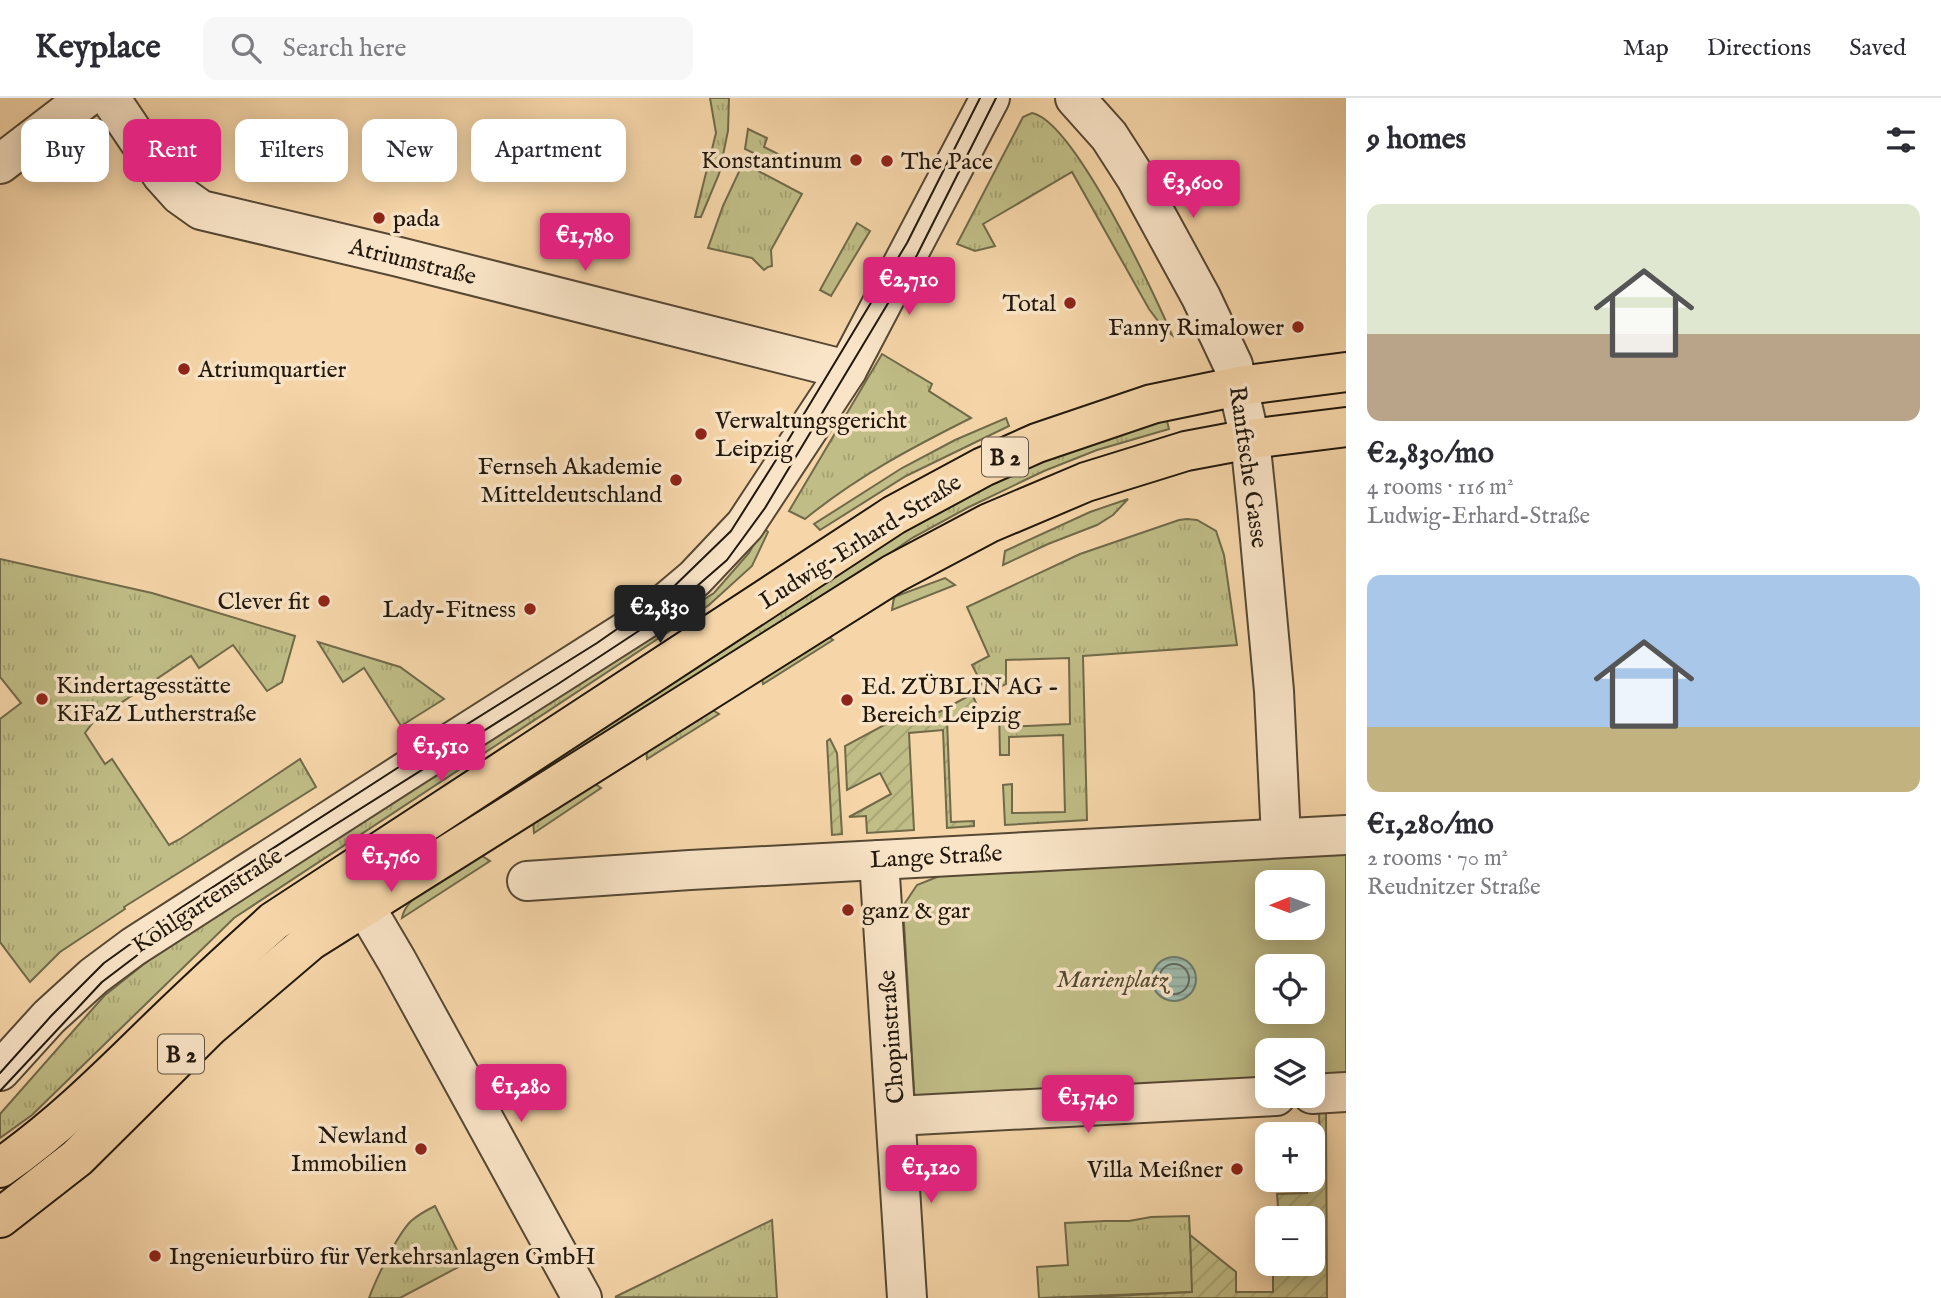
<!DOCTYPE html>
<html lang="en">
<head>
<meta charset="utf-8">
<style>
	:root { --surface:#fff; --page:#f7f7f7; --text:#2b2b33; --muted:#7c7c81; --line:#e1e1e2; --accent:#db2777 }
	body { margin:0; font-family:"IM FELL English",serif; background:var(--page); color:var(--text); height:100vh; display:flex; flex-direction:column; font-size:26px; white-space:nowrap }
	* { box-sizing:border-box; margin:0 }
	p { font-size:23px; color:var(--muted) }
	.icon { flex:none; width:38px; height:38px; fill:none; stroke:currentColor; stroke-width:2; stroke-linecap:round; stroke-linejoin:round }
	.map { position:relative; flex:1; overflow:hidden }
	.sheet { display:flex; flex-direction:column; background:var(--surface); width:595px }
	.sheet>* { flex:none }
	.guide { position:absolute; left:21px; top:21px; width:665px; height:63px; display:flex; gap:14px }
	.needle { width:46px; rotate:269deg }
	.tools { position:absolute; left:1255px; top:772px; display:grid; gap:14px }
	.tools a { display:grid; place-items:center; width:70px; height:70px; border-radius:14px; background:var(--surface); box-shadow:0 4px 18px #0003; font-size:35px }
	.price { position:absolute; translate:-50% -60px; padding:0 16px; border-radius:7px; background:var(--accent); color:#fff; font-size:23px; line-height:46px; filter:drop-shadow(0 2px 4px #0008) }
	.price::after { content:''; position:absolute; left:50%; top:42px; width:21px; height:16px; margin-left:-10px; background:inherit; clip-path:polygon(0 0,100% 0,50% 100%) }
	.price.active { background:#222; color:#fff }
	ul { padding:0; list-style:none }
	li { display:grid; align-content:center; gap:14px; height:371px; padding:0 21px }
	li span { display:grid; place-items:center; height:217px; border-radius:14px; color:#555 }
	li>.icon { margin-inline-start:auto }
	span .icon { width:126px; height:126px; fill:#fffc; stroke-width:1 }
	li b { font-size:30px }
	h2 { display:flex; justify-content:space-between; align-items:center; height:84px; padding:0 21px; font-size:30px }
	.chip { padding:0 24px; border-radius:14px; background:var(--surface); box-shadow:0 4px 18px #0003; font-size:24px; line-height:63px }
	.chip.active { background:var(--accent); color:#fff }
	header { display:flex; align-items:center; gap:42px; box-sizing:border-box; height:98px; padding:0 35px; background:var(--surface); border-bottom:2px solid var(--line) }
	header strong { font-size:33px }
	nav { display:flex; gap:38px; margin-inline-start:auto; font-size:24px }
	.search { width:490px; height:63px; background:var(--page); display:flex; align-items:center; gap:18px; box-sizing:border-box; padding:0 24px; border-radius:14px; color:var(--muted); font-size:26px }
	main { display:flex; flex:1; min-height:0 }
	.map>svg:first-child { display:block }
</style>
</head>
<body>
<header>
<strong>Keyplace</strong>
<div class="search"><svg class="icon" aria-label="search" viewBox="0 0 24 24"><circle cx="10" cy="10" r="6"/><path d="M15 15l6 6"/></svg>Search here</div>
<nav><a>Map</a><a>Directions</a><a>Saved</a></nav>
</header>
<main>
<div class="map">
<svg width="1346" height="1200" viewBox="0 0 1346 1200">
	<defs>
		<pattern id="grass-tufts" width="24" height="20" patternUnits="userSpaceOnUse" patternTransform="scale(1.75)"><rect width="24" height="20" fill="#c0bd86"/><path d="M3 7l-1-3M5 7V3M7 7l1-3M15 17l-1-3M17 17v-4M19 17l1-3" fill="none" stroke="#a5a272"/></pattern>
		<pattern id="garden-furrows" width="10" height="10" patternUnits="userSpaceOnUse" patternTransform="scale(1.75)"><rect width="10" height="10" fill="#c0bd86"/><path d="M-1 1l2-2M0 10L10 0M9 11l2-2" fill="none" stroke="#a5a272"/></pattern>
		<pattern id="water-rules" width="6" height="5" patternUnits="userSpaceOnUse" patternTransform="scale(1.75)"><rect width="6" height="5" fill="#9db9aa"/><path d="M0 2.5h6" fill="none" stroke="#879e91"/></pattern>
	</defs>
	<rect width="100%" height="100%" fill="#f6d6a9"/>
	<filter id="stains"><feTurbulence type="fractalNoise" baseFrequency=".00286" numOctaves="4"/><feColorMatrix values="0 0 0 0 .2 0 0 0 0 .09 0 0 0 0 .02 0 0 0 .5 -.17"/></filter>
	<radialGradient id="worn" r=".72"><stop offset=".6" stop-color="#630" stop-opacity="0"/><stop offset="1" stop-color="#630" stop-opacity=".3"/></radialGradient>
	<g fill="url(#grass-tufts)" stroke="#706a4a" stroke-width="2">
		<polygon points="710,0 729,0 728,33 719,76 701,119 695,119 716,35"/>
		<path d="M1032 15C1074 23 1154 195 1172 237L1164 231 1149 211 1072 74 983 126 995 148 975 153 957 146 1023 19Z"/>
		<polygon points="748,31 767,40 764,49 780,57 776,66 745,51"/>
		<polygon points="743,65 802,96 771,152 772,168 768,169 764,172 752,160 708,150 723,108"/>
		<polygon points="857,125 870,133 831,198 820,192"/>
		<path d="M882 256 932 286 929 293 971 320C911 350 858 378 805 421L789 413Z"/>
		<polygon points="1166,319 1169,331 1097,352 1044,373 967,410 912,440 799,518 544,682 539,676 587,635 893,433 1009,373"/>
		<polygon points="1006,320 1009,328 906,378 820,432 814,426 902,370 955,342"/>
		<polygon points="1128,401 1113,417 1097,427 1048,446 1003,467 1005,453 1090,414"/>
		<polygon points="1187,421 1197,422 1216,433 1224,457 1237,547 1083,558 1087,722 1005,727 1003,687 1012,686 1012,715 1065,714 1063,637 1009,639 1009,657 1000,657 999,611 1007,611 1007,629 1070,626 1069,560 1006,562 1006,586 987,596 972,567 989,558 967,509 1080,456 1179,422"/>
		<polygon points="763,429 768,434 752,468 709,507 234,820 32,1017 0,1040 0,1016 104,898 209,814 714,495 749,455"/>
		<polygon points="0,461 152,495 295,538 282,584 267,593 233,547 199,570 191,558 94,623 85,635 105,666 112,661 169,747 180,741 300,661 316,689 124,809 125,811 60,854 30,884 0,844 0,621 21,605 0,579"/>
		<polygon points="945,480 955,487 892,512 894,499"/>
		<polygon points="823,534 833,542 763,586 761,575"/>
		<polygon points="318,544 400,569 444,601 401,628 364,570 343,584"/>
		<polygon points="708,609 719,616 647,661 646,648"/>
		<polygon points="591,683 601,690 534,735 533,722"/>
		<path d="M479 756 490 763 402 820C406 795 457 770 479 756Z"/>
		<path d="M435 1108 464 1166 400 1200H369C376 1181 397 1137 411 1123 418 1117 427 1112 435 1108Z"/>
		<polygon points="1189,1118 1193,1194 1039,1200 1037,1169 1068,1167 1065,1125 1105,1123 1129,1123 1151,1119"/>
		<polygon points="772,1122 777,1200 615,1199"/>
	</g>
	<path fill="#c0bd86" stroke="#706a4a" stroke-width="2" fill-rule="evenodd" d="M1346 752V984L1313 986 1312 952H1267V988L915 1008 903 808 917 787 942 777ZM1267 784H1312V830H1267ZM1267 868H1312V914H1267Z"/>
	<g fill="url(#garden-furrows)" stroke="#706a4a" stroke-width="2">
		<polygon points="972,596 977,607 973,621 947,622 951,724 974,723 974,728 947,730 943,632 909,635 914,732 867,735 866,718 849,719 891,696 880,675 847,692 845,648 899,619 934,617"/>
		<polygon points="830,641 837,655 842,736 832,737 827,643"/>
		<polygon points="1326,1014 1327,1200 1071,1200 1192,1194 1190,1137 1236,1174 1236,1194 1273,1194 1273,1166 1312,1166 1312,1120 1272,1120 1272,1109 1278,1109 1277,1096 1307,1095 1307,1082 1312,1082 1313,1043 1320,1042 1319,1015"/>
	</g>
	<circle fill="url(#water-rules)" stroke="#6b796b" stroke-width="2" cx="1174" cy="881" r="22"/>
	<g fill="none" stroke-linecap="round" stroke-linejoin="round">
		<circle stroke="#5f685c" stroke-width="2" cx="1174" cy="881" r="15"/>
		<defs>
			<g id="minor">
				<polyline points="110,0 162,77 180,97 201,112 399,159 847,272"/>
				<polyline points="1075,0 1109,38 1136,80 1201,199 1233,267 1250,341 1257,408 1274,593 1281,740"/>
				<polyline points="0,66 86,0"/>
				<polyline points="879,762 907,1200"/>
				<polyline points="348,780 397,863 582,1200"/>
				<polyline points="527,783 690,772 1346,737"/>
				<polyline points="0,973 49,919 94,878 133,849 408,672 650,518 695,480 745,427 847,272 990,0"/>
				<polyline points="1312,996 1346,994"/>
				<polyline points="896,1018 1276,998"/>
			</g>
			<g id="major">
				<path d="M0 1070C59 1029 109 979 160 929 197 893 235 858 274 823L894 417 983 369 1037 345 1152 306 1239 288 1346 274"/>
				<polyline points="0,1120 77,1060 209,929 310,843 893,476 989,425 1086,384 1186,353 1250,341 1346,329"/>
			</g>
		</defs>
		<use href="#minor" stroke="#564834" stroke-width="42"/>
		<use href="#major" stroke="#21180d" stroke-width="42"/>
		<use href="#minor" stroke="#f9e4c7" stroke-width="38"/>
		<use href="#major" stroke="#f6d6a9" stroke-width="38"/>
		<g stroke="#21180d" stroke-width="2">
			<polyline points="0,975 52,917 104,865 182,809 402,667 597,545 663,499 731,433 781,354 907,145 980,0"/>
			<polyline points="0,993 102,884 181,824 558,586 666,515 727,462 765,410 917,157 996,0"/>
		</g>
	</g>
	<g fill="#8f2418" stroke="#f9e4c7" stroke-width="2.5">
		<circle cx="856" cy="62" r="7"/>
		<circle cx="887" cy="63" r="7"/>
		<circle cx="379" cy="120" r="7"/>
		<circle cx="1070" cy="205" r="7"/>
		<circle cx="1298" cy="229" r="7"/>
		<circle cx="184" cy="271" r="7"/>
		<circle cx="701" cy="336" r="7"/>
		<circle cx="676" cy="382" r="7"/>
		<circle cx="324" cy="503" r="7"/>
		<circle cx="530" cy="511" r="7"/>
		<circle cx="42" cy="601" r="7"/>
		<circle cx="847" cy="602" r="7"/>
		<circle cx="848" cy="812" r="7"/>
		<circle cx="421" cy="1051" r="7"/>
		<circle cx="1237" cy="1071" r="7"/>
		<circle cx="155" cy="1158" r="7"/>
	</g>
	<g text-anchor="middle" stroke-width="7" stroke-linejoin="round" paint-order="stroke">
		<g fill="#f9e4c7" stroke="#625545" stroke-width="2">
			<rect x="982" y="339.5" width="46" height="39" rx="5"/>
			<rect x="158" y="936.5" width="46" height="39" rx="5"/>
		</g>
		<g font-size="23" font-weight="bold" fill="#21180d">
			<text x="1005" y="367">B 2</text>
			<text x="181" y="964">B 2</text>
		</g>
		<g font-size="24" fill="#21180d" stroke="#f9e4c7" text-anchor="end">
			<text x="842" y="70">Konstantinum</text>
			<text x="901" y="71" text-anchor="start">The Pace</text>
			<text x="393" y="128" text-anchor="start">pada</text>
			<text x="1056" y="213">Total</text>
			<text x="1284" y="237">Fanny Rimalower</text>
			<text x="198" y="279" text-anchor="start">Atriumquartier</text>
			<text x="715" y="330" text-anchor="start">Verwaltungsgericht<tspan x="715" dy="28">Leipzig</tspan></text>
			<text x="662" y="376">Fernseh Akademie<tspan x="662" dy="28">Mitteldeutschland</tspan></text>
			<text x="310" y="511">Clever fit</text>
			<text x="516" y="519">Lady-Fitness</text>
			<text x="56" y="595" text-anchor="start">Kindertagesstätte<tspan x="56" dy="28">KiFaZ Lutherstraße</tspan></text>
			<text x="861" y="596" text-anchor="start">Ed. ZÜBLIN AG -<tspan x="861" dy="28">Bereich Leipzig</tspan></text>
			<text x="862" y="820" text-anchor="start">ganz &amp; gar</text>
			<text x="407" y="1045">Newland<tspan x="407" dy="28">Immobilien</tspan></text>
			<text x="1223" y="1079">Villa Meißner</text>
			<text x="169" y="1166" text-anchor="start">Ingenieurbüro für Verkehrsanlagen GmbH</text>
		</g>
		<g font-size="24" fill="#21180d" stroke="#f9e4c7">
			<text transform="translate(413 163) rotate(14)" y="8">Atriumstraße</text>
			<text transform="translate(1249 369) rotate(82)" y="8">Ranftsche Gasse</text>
			<text transform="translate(860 443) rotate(-32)" y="8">Ludwig-Erhard-Straße</text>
			<text transform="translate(936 758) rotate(-3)" y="8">Lange Straße</text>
			<text transform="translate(207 802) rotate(-33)" y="8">Kohlgartenstraße</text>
			<text transform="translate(891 939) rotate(-94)" y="8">Chopinstraße</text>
		</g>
		<g font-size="24" font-style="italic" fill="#514a31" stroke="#f9e4c7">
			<text x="1112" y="889">Marienplatz</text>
		</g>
	</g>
	<rect width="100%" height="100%" filter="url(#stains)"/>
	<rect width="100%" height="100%" fill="url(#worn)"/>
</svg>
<div class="tools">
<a><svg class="needle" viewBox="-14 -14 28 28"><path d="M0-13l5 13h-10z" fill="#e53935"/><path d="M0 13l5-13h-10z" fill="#7c7c81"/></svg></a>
<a><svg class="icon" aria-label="locate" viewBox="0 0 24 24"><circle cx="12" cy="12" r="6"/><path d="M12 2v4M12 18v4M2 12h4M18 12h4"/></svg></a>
<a><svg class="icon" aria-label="layers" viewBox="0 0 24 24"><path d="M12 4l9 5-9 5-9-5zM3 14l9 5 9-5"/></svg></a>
<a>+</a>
<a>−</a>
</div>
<b class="price" style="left:1193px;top:122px">€3,600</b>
<b class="price" style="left:585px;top:175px">€1,780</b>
<b class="price" style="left:909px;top:219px">€2,710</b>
<b class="price active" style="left:660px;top:547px">€2,830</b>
<b class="price" style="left:441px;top:686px">€1,510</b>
<b class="price" style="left:391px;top:796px">€1,760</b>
<b class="price" style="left:521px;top:1026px">€1,280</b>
<b class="price" style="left:1088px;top:1037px">€1,740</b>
<b class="price" style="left:931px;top:1107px">€1,120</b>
<div class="guide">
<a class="chip">Buy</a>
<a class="chip active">Rent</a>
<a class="chip">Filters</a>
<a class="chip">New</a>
<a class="chip">Apartment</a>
</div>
</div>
<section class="sheet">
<h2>9 homes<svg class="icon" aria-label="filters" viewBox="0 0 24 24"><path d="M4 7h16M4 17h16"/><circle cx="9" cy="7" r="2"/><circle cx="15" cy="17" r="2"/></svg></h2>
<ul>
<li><span style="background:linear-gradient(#dfe7d0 60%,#b9a48a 0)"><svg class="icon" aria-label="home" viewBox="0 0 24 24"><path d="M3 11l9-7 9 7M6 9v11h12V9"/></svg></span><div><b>€2,830/mo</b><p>4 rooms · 116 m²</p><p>Ludwig-Erhard-Straße</p></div></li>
<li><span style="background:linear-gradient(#a9c7e8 70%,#c2b280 0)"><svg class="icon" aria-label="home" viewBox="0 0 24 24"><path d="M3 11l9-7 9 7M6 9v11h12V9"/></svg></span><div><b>€1,280/mo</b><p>2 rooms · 70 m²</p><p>Reudnitzer Straße</p></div></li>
</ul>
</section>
</main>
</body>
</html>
